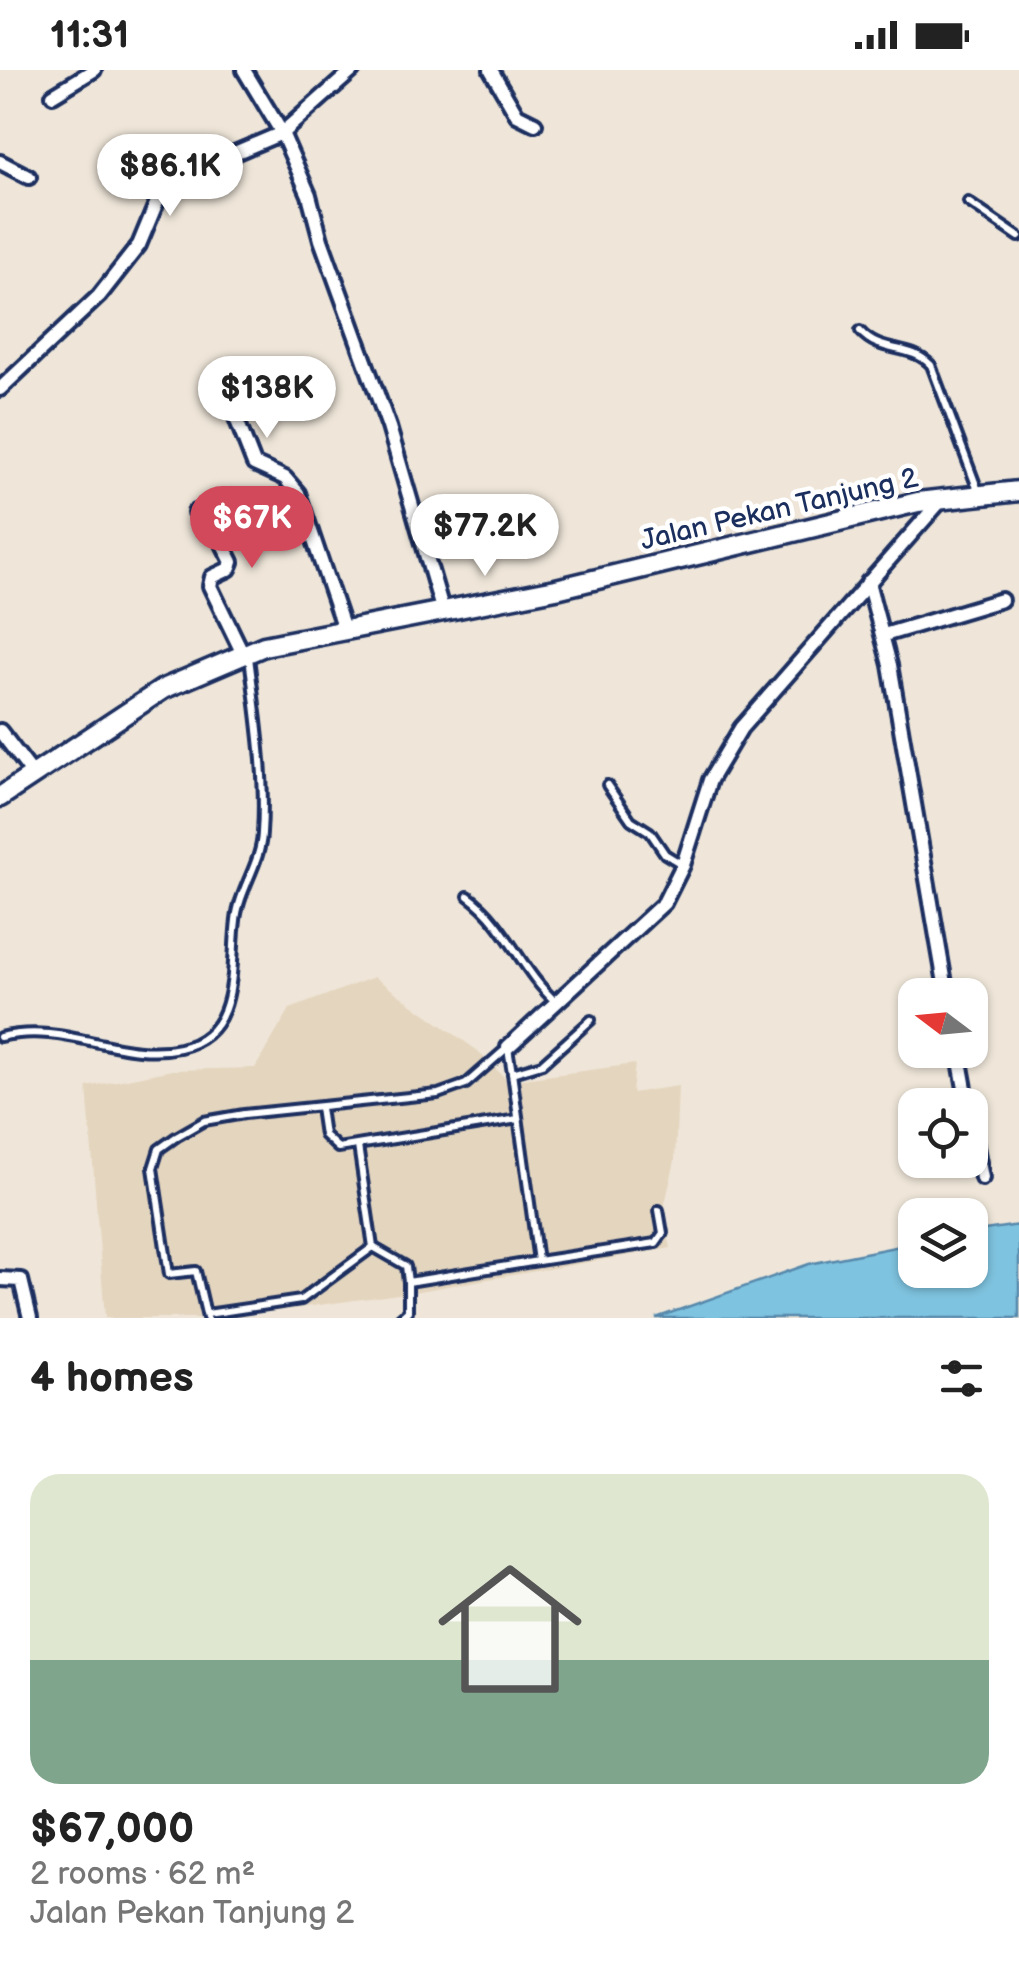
<!DOCTYPE html>
<html lang="en">
<head>
<meta charset="utf-8">
<style>
	:root { --surface:#fff; --page:#f2f2f2; --text:#222; --muted:#767676; --accent:#d1495b }
	body { margin:0; font-family:"Balsamiq Sans",sans-serif; background:var(--page); color:var(--text); height:100vh; display:flex; flex-direction:column; font-size:38px; white-space:nowrap }
	* { box-sizing:border-box; margin:0 }
	p { font-size:32px; color:var(--muted) }
	.icon { flex:none; width:55px; height:55px; fill:none; stroke:currentColor; stroke-width:2; stroke-linecap:round; stroke-linejoin:round }
	.map { position:relative; height:1248px; overflow:hidden }
	.details { display:flex; flex-direction:column; background:var(--surface); flex:1 }
	.details>* { flex:none }
	.needle { width:65px; rotate:286deg }
	.fabs { position:absolute; left:898px; top:908px; display:grid; gap:20px }
	.fabs a { display:grid; place-items:center; width:90px; height:90px; border-radius:20px; background:var(--surface); box-shadow:0 2px 8px #0004; font-size:50px }
	.price { position:absolute; translate:-50% -85px; padding:0 22px; border-radius:35px; background:#fff; color:#222; font-size:32px; line-height:65px; filter:drop-shadow(0 2px 5px #0008) }
	.price::after { content:''; position:absolute; left:50%; top:60px; width:30px; height:22px; margin-left:-15px; background:inherit; clip-path:polygon(0 0,100% 0,50% 100%) }
	.price.current { background:var(--accent); color:#fff }
	ul { padding:0; list-style:none }
	li { display:grid; align-content:center; gap:20px; height:530px; padding:0 30px }
	li span { display:grid; place-items:center; height:310px; border-radius:30px; color:#555 }
	li>.icon { margin-inline-start:auto }
	span .icon { width:180px; height:180px; fill:#fffc; stroke-width:1 }
	li b { font-size:42px }
	h2 { display:flex; justify-content:space-between; align-items:center; height:120px; padding:0 30px; font-size:42px }
	.status { display:flex; justify-content:space-between; align-items:center; height:70px; padding:0 50px; background:var(--surface); direction:ltr }
	.status svg { height:28px; fill:currentColor }
	.map>svg:first-child { display:block }
</style>
</head>
<body>
<div class="status"><b>11:31</b><svg viewBox="0 0 49 12"><path d="M0 12V9h3v3zM5 12V6h3v6zM10 12V3h3v9zM15 12V0h3v12zM26 1h20v11H26zM47 4h2v5h-2z"/></svg></div>
<div class="map">
<svg width="1019" height="1248" viewBox="0 0 1019 1248">
	<rect width="100%" height="100%" fill="#efe6d9"/>
	<filter id="ink" filterUnits="userSpaceOnUse"><feTurbulence type="fractalNoise" baseFrequency=".01" numOctaves="2"/><feDisplacementMap in="SourceGraphic" scale="20" xChannelSelector="R" yChannelSelector="G"/><feConvolveMatrix kernelMatrix="1 2 1 2 8 2 1 2 1" color-interpolation-filters="sRGB"/></filter>
	<g filter="url(#ink)">
		<polygon fill="#e4d5be" points="374,907 478,981 508,1011 635,994 632,1023 678,1016 675,1091 663,1142 671,1178 413,1222 225,1248 105,1248 87,1017 172,1000 255,998 290,939"/>
		<polygon fill="#7ec3df" stroke="#5688ab" stroke-width="2.5" points="1019,1155 1019,1248 656,1248 809,1194 915,1173 915,1200 970,1200 970,1162"/>
		<g fill="none" stroke-linecap="round" stroke-linejoin="round">
			<defs>
				<g id="lane">
					<polyline points="968,132 1019,167"/>
					<path d="M860 261C881 285 909 273 931 295L979 423"/>
					<polyline points="607,715 631,750 650,762 665,784 683,795"/>
					<path d="M468 826C508 855 520 900 556 932"/>
					<path d="M0 967C66 951 119 991 180 978 241 964 230 897 236 850 239 820 261 793 262 763 266 706 256 644 249 587"/>
					<polyline points="508,978 512,1003 542,994 591,950"/>
					<polyline points="512,1003 538,1191 656,1173 663,1163 659,1140"/>
					<polyline points="320,1038 324,1065 338,1078 518,1049"/>
					<polyline points="358,1076 373,1177"/>
					<polyline points="373,1177 406,1196 408,1212 538,1191"/>
					<polyline points="207,1244 301,1230 373,1177"/>
					<polyline points="207,1248 196,1201 169,1204 153,1098 159,1079 176,1067 204,1051 244,1044 438,1024 466,1014 507,978"/>
					<polyline points="400,1248 408,1241 408,1212"/>
				</g>
				<g id="street">
					<polyline points="244,0 282,63 309,125 321,170 389,357 443,542"/>
					<polyline points="491,0 517,45 535,54"/>
					<polyline points="53,25 94,0"/>
					<polyline points="0,92 29,107"/>
					<polyline points="224,317 254,394 285,408 298,423 345,562"/>
					<polyline points="0,319 99,226 139,175 161,122 204,96 282,63 353,0"/>
					<polyline points="195,442 219,466 232,492 229,499 212,507 210,516 243,584"/>
					<polyline points="868,512 890,595 947,925"/>
					<polyline points="884,565 1001,530"/>
					<polyline points="0,661 32,703"/>
					<polyline points="508,977 664,833 683,795 710,710 741,658 944,427"/>
					<polyline points="958,980 968,1035"/>
					<polyline points="970,1046 982,1108"/>
					<polyline points="0,1209 21,1210 30,1248"/>
				</g>
				<polyline id="secondary" points="0,727 163,619 264,576 556,519 918,432 1019,421"/>
			</defs>
			<use href="#lane" stroke="#1b2f5e" stroke-width="14"/>
			<use href="#street" stroke="#1b2f5e" stroke-width="20"/>
			<use href="#secondary" stroke="#1b2f5e" stroke-width="25"/>
			<use href="#lane" stroke="#fff" stroke-width="6"/>
			<use href="#street" stroke="#fff" stroke-width="12"/>
			<use href="#secondary" stroke="#fff" stroke-width="18"/>
		</g>
	</g>
	<g text-anchor="middle" stroke-width="9" stroke-linejoin="round" paint-order="stroke">
		<g font-size="28" fill="#1b2f5e" stroke="#fff">
			<text transform="translate(779 438) rotate(-13)" y="10">Jalan Pekan Tanjung 2</text>
		</g>
	</g>
</svg>
<div class="fabs">
<a><svg class="needle" viewBox="-14 -14 28 28"><path d="M0-13l5 13h-10z" fill="#e53935"/><path d="M0 13l5-13h-10z" fill="#767676"/></svg></a>
<a><svg class="icon" aria-label="locate" viewBox="0 0 24 24"><circle cx="12" cy="12" r="6"/><path d="M12 2v4M12 18v4M2 12h4M18 12h4"/></svg></a>
<a><svg class="icon" aria-label="layers" viewBox="0 0 24 24"><path d="M12 4l9 5-9 5-9-5zM3 14l9 5 9-5"/></svg></a>
</div>
<b class="price" style="left:170px;top:149px">$86.1K</b>
<b class="price" style="left:267px;top:371px">$138K</b>
<b class="price current" style="left:252px;top:501px">$67K</b>
<b class="price" style="left:485px;top:509px">$77.2K</b>
</div>
<section class="details">
<h2>4 homes<svg class="icon" aria-label="filters" viewBox="0 0 24 24"><path d="M4 7h16M4 17h16"/><circle cx="9" cy="7" r="2"/><circle cx="15" cy="17" r="2"/></svg></h2>
<ul>
<li><span style="background:linear-gradient(#dfe7d0 60%,#7fa58c 0)"><svg class="icon" aria-label="home" viewBox="0 0 24 24"><path d="M3 11l9-7 9 7M6 9v11h12V9"/></svg></span><div><b>$67,000</b><p>2 rooms · 62 m²</p><p>Jalan Pekan Tanjung 2</p></div></li>
</ul>
</section>
</body>
</html>
